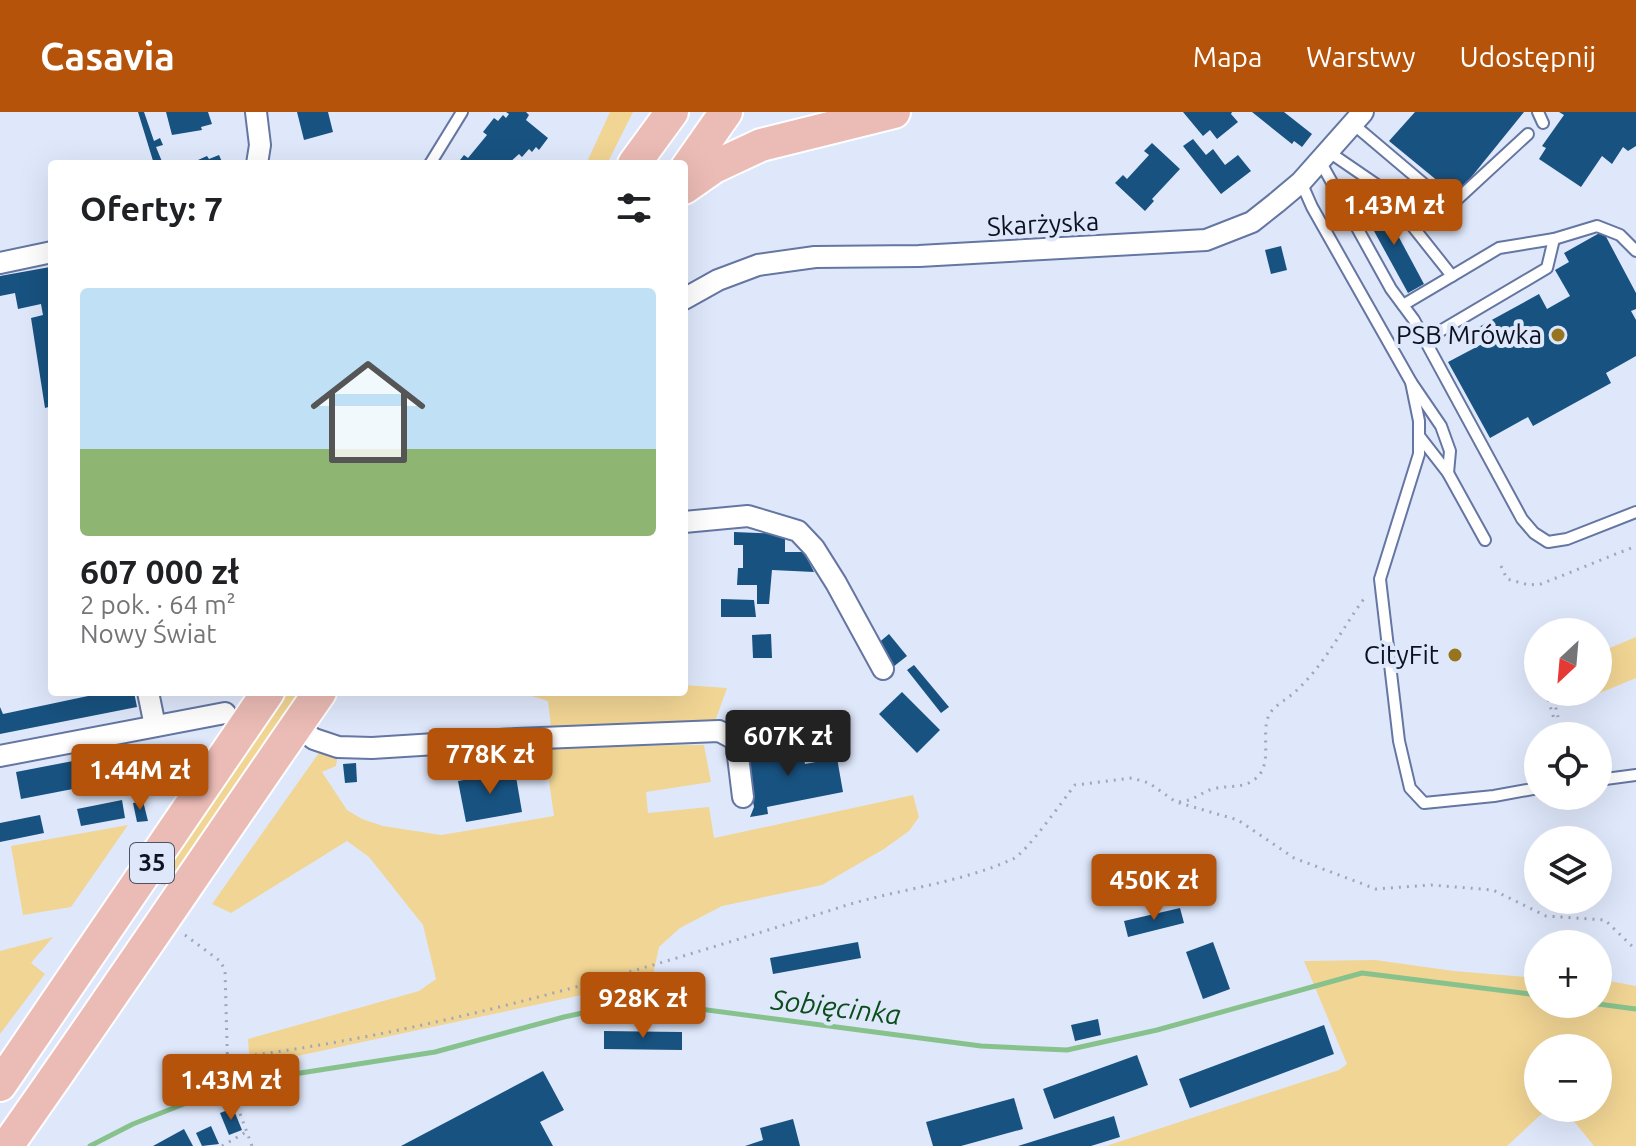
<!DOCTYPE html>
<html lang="pl">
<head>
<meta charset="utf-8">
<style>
	:root { --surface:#fff; --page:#f6f6f6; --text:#202124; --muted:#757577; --line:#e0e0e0; --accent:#b45309 }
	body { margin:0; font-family:Ubuntu,sans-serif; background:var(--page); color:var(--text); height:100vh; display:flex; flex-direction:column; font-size:30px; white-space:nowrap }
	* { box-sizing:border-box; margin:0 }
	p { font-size:26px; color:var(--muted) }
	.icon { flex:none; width:44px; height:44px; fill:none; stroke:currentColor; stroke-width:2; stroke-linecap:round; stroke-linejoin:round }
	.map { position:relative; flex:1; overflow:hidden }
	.drawer { position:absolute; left:48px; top:48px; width:640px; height:536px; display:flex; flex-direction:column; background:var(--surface); border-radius:8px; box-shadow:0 8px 32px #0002 }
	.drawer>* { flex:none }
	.needle { width:52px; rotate:206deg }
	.controls { position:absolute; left:1524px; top:506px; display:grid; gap:16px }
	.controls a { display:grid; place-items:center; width:88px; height:88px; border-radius:50%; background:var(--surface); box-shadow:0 8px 32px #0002; font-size:40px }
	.price { position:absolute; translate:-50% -68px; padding:0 18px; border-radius:8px; background:var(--accent); color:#fff; font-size:26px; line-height:52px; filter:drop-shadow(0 2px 4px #0008) }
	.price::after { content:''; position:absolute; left:50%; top:48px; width:24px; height:18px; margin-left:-12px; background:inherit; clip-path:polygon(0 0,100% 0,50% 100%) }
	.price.selected { background:#222; color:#fff }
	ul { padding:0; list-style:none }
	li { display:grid; align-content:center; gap:16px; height:424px; padding:0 32px }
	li+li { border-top:2px solid var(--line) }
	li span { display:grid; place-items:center; height:248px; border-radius:8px; color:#555 }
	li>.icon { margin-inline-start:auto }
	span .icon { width:144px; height:144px; fill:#fffc; stroke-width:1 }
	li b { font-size:34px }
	h2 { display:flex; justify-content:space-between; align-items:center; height:96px; padding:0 32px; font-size:34px }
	header { display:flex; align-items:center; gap:48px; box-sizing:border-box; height:112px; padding:0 40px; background:var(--accent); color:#fff }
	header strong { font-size:38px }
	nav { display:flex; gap:44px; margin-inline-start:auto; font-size:28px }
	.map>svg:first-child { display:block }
</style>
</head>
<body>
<header>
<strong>Casavia</strong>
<nav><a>Mapa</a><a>Warstwy</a><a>Udostępnij</a></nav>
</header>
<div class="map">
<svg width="1636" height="1034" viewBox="0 0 1636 1034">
	<rect width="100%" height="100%" fill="#dfe8fb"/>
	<g fill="#f1d594">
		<polygon points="610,0 633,0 607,52 586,52"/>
		<polygon points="1636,525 1636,566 1573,592 1572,580 1598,580 1598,541"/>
		<polygon points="684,573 727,576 713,615 551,615 548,589 519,580 684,580"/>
		<polygon points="289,580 301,580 165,774 157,769"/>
		<polygon points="704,633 711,670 646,680 648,701 709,695 714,726 913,683 919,705 909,719 884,737 822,773 722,794 680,816 659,835 652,868 250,954 248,927 419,879 436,867 423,813 369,745 347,729 231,801 212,792 321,638 338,642 336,654 322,660 347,698 362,707 383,714 441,723 554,704 544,634"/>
		<polygon points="128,713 71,795 23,803 11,734"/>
		<polygon points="53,825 31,851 45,862 0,922 0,839"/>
		<polygon points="1375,848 1454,859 1538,866 1538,892 1598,892 1598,867 1636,874 1636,1034 1594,1034 1563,996 1598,996 1598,936 1538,936 1538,996 1548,996 1507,1034 1106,1034 1339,958 1347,952 1304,849"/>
	</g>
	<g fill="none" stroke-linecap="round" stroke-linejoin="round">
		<g stroke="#87c28d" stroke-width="5">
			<polyline points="1598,892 1636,897"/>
			<polyline points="90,1034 133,1012 222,977 262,967 435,940 564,905 639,889 981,934 1067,938 1157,918 1362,861 1538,883"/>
		</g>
	</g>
	<g fill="#185280">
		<polygon points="138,0 144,0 154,29 160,26 163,33 156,35 163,52 154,52"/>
		<polygon points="166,0 208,0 212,12 201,15 202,18 172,23"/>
		<polygon points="297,0 328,0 333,20 304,28"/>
		<polygon points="506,0 526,0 529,3 526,8 548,26 539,38 536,35 532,40 529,37 522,45 519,42 508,52 457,52 464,43 468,46 487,23 483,20 494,6 498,9 503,3 506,6 509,2"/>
		<polygon points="1183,0 1232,0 1231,2 1238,10 1217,27 1210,18 1203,24"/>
		<polygon points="1252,0 1284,0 1312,22 1302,35 1294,29 1292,32"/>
		<polygon points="1415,0 1524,0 1456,84 1389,29"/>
		<polygon points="1559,0 1636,0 1636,34 1628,39 1623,35 1612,52 1602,44 1581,75 1539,47 1546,36 1542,34 1564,3"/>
		<polygon points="1193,27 1206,43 1213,37 1225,53 1238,43 1251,59 1221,82 1183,34"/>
		<polygon points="1152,31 1180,57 1152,87 1154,89 1145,99 1115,71 1123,63 1127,67 1149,43 1144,39"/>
		<polygon points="219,43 223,52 189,52 207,44 209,47"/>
		<polygon points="1380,90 1424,172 1408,181 1363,99"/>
		<polygon points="1603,119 1636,181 1636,197 1631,199 1636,208 1636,244 1606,261 1611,271 1533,314 1528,305 1490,326 1448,250 1484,231 1477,216 1539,182 1547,197 1570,184 1555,158 1569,150 1564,141"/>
		<polygon points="1281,134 1287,158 1271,162 1265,138"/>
		<polygon points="50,155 52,167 52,294 45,296 31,206 43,203 41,192 18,197 15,181 0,184 0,164"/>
		<polygon points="734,420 785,422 785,440 804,440 814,460 772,458 769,492 757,492 757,473 737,473 738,456 743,456 743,433 734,433"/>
		<polygon points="721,487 754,488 756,505 721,505"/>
		<polygon points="771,522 772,546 753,546 752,523"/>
		<polygon points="889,522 907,544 893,555 876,533"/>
		<polygon points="914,553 949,595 941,601 907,558"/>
		<polygon points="107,580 134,580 137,595 0,622 0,595 3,602"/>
		<polygon points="902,580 940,618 917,641 879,602"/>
		<polygon points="785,632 788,645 803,642 805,652 837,646 843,680 767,695 768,702 750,705 754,695 744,641"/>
		<polygon points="157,633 162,660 101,671 96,644"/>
		<polygon points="73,649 78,676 21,687 16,660"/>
		<polygon points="356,651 357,670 345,671 343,652"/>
		<polygon points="515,659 522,700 466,710 458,669"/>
		<polygon points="122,688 125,706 81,714 77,697"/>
		<polygon points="143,689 148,709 137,710 133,691"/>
		<polygon points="40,703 44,721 0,730 0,711"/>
		<polygon points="1180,796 1184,811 1128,825 1124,809"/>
		<polygon points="858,830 861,846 773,862 770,846"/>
		<polygon points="1213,830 1230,877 1203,887 1186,840"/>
		<polygon points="1098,907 1101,923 1075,929 1071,913"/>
		<polygon points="1324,913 1334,942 1190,996 1179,967"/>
		<polygon points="604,919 682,920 682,938 604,937"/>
		<polygon points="1137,943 1148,973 1054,1007 1043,977"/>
		<polygon points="543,959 564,998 540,1010 553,1034 401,1034"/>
		<polygon points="1014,986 1023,1017 961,1034 933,1034 926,1010"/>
		<polygon points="233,996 242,1018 229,1023 220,1001"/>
		<polygon points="1114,1004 1120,1025 1091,1034 1018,1034"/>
		<polygon points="793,1007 800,1034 745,1034 763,1028 760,1016"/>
		<polygon points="211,1014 219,1032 202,1034 196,1021"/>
		<polygon points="184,1017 193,1034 153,1034"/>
	</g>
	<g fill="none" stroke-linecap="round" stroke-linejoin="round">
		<defs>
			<g id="service">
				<polyline points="1538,0 1543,11"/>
				<polyline points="1353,12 1450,94 1528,22"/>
				<polyline points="1329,40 1383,77 1452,164 1499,136 1554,127 1597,114 1620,123 1636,139"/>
				<polyline points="1320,49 1391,177 1414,208 1522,407 1534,421 1548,430 1567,427 1636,400"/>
				<polyline points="430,52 462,0"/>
				<polyline points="1301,70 1312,95 1411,270 1441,314 1450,339 1448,361"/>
				<polyline points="1403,193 1452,164"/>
				<polyline points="1425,228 1547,156 1554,127"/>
				<polyline points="1411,270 1419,309 1419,342 1380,467 1399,629 1410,676 1424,691 1494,684 1538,676"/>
				<polyline points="1420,325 1448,361 1485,428"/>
				<polyline points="1598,668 1636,663"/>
			</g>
			<g id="minor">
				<polyline points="256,0 260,33 257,52"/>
				<polyline points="0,151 52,140"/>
				<polyline points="684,187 718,168 758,153 815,145 919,144 1206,128 1252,110 1276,91 1301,70 1363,0"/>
				<polyline points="684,410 748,404 798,419 814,436 836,471 883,557"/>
				<polyline points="148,580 155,614"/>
				<polyline points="296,614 314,627 338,635 372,636 516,627 719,619 736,628 743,685"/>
				<polyline points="0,644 225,601"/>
			</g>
			<g id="primary">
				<polyline points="634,52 672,0"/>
				<polyline points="684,60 726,0"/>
				<polyline points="684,76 714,55 761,33 894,0"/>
				<polyline points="0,973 268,580"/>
				<path d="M7 1034C113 884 215 731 320 580"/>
			</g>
		</defs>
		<use href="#service" stroke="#6476a1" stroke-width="14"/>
		<use href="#minor" stroke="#6476a1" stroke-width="24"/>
		<use href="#primary" stroke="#fff" stroke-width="36"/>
		<g stroke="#9fa7b9" stroke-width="3" stroke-dasharray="2 6" stroke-linecap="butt">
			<polyline points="1501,454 1507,467 1529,473 1541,472 1636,434"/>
			<polyline points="1546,580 1554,607"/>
			<polyline points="1552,580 1558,605"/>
			<path d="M1179 690C1194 689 1201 680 1213 677 1227 673 1243 677 1255 667 1274 653 1260 622 1269 603 1274 593 1288 587 1296 579 1326 551 1342 516 1366 484"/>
			<polyline points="185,823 220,849 225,858 228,969 252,1034"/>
			<path d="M239 945C445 919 646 857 844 794 899 777 960 771 1013 747 1027 740 1063 688 1075 673L1132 666 1149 671 1176 690 1238 708 1294 746 1376 777 1431 773 1493 778 1546 804 1605 808 1636 838"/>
			<polyline points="222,1034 246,1020"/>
		</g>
		<use href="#service" stroke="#fff" stroke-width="10"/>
		<use href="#minor" stroke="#fff" stroke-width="20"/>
		<use href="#primary" stroke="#ebbbb5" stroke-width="32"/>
	</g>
	<g fill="#96751e" stroke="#dfe8fb" stroke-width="3">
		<circle cx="1558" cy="223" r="8"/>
		<circle cx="1455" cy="543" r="8"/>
	</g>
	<g text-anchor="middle" stroke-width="8" stroke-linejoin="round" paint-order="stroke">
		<rect fill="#dfe8fb" stroke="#4b5263" stroke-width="2" x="130" y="731" width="44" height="40" rx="6"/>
		<g font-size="24" font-weight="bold" fill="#0c1222">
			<text x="152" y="759">35</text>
		</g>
		<g font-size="26" fill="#0c1222" stroke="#dfe8fb">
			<text transform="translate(1043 112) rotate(-3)" y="9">Skarżyska</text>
		</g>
		<g font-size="26" fill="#0c1222" stroke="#dfe8fb" text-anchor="end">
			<text x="1542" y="232">PSB Mrówka</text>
			<text x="1439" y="552">CityFit</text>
		</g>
		<g font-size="28" font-style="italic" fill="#0c4d1c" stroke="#dfe8fb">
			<text transform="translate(836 895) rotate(7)" y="10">Sobięcinka</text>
		</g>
	</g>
</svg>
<div class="controls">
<a><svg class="needle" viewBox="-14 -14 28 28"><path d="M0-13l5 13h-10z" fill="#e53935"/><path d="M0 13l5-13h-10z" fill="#757577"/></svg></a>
<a><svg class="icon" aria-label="locate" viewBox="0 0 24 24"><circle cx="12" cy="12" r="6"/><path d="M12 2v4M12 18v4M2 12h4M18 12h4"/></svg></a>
<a><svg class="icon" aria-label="layers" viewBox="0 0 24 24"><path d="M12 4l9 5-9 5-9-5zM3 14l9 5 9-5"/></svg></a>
<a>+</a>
<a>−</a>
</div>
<b class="price" style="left:1394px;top:135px">1.43M zł</b>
<b class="price selected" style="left:788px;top:666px">607K zł</b>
<b class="price" style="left:490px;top:684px">778K zł</b>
<b class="price" style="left:140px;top:700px">1.44M zł</b>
<b class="price" style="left:1154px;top:810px">450K zł</b>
<b class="price" style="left:643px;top:928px">928K zł</b>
<b class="price" style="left:231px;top:1010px">1.43M zł</b>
<section class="drawer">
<h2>Oferty: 7<svg class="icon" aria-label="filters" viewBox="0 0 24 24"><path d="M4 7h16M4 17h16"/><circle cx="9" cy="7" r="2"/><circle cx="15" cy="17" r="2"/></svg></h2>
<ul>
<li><span style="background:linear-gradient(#bfe0f5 65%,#8fb573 0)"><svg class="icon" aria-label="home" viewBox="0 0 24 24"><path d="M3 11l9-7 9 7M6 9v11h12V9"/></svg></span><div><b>607 000 zł</b><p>2 pok. · 64 m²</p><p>Nowy Świat</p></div></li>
</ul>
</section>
</div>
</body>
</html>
